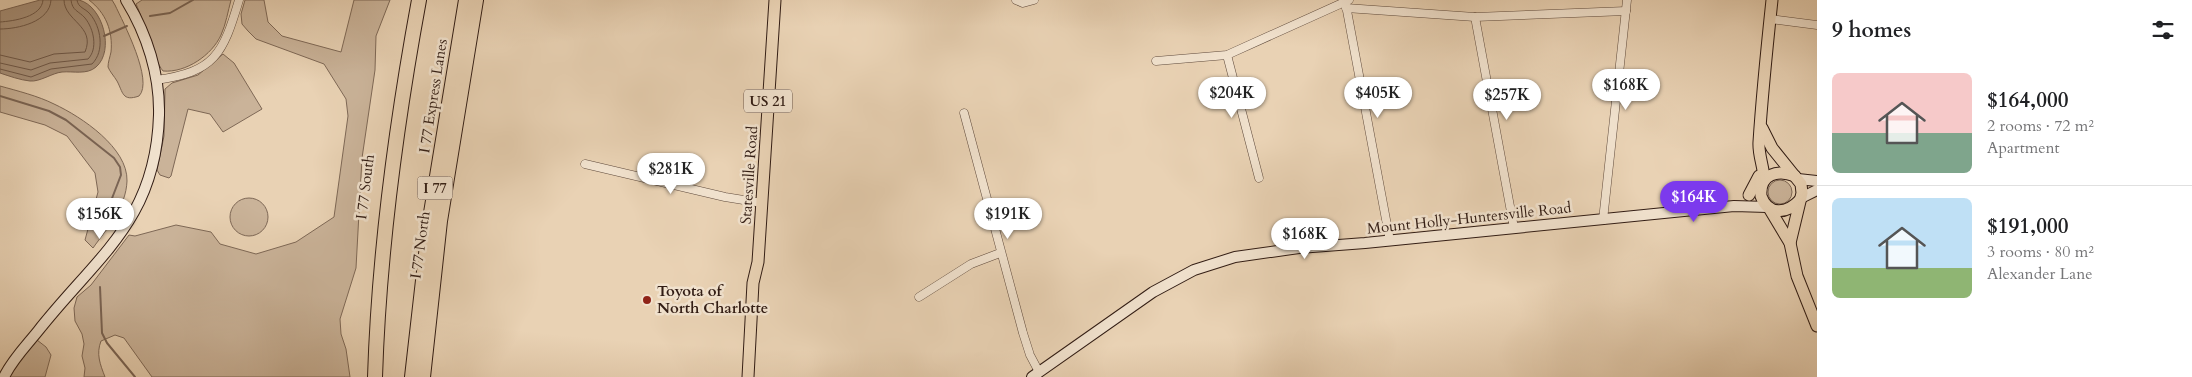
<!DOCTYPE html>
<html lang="en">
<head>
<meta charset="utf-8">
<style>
	:root { --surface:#fff; --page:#f6f6f6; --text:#202124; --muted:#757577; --line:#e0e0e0; --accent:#7c3aed }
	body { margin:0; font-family:Cardo,serif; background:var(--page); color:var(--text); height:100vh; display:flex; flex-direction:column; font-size:19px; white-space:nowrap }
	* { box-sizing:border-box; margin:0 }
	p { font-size:16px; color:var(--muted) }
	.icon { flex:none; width:28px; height:28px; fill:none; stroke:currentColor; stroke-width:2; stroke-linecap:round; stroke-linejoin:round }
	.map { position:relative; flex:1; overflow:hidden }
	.side { display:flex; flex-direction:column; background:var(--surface); width:375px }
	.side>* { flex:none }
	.price { position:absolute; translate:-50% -42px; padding:0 11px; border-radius:18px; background:#fff; color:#222; font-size:16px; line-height:32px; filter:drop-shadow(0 1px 2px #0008) }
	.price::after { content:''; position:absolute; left:50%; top:30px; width:15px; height:11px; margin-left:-8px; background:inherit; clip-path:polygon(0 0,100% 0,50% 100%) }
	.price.on { background:var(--accent); color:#fff }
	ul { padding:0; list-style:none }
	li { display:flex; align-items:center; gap:15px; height:125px; padding:0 15px }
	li+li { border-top:1px solid var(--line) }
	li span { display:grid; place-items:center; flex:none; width:140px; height:100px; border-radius:8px; color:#555 }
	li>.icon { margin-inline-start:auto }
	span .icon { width:60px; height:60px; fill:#fffc; stroke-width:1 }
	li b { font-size:21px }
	h2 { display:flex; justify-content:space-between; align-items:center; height:60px; padding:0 15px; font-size:21px }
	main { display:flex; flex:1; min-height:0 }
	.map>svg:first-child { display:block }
</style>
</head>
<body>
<main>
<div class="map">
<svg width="1817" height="377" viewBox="0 0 1817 377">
	<rect width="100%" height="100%" fill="#e9d2b4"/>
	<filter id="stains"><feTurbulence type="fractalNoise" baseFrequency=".004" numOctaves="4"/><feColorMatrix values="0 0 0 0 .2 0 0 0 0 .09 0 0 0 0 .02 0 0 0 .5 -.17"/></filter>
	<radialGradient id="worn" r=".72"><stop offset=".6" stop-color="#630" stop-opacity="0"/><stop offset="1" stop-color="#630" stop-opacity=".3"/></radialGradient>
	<g fill="#cab399" stroke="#7e6856">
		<path d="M89 0H112L115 5C123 22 154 81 139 96 122 102 123 92 117 81 114 76 110 72 108 67 108 62 110 57 111 52 113 31 106 13 89 0Z"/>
		<path d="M142 0H231C228 11 226 24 221 35 212 55 186 73 163 71 153 59 144 21 136 4Z"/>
		<path d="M245 0H264L268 22 282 36 341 52 354 0H390L376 36 375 70 362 158 356 268 340 319 341 334 346 349 350 377H152L124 338 115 335 101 341C96 354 100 364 105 377H84L85 368 82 356 84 344 82 334 75 321 74 308 77 297 91 285 129 235 135 236 176 225 211 232 220 244 256 254 296 242 334 217 348 116 346 99 324 64 256 39 248 31 242 24 241 14Z"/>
		<polygon points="223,54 234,63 262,109 223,132 210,114 188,109 171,176 169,178 160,175 157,170 164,136 165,89 172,83 198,75"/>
		<path d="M0 86C18 91 38 96 54 104 82 117 128 148 127 181 126 207 108 227 93 248L85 240 98 192 95 173 67 136 45 125 0 112Z"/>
		<circle cx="1780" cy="192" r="12"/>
		<circle cx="249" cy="217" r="19"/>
		<polygon points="37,340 46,347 51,355 45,377 9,377 22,356"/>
	</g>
	<path fill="#aa947e" stroke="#7a6454" d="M40 0C52 0 68 0 79 0 103 6 115 51 96 67 87 75 73 71 62 72 52 73 40 82 30 81 20 80 9 76 0 73V11Z"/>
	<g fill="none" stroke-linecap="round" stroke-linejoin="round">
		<g stroke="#6e5849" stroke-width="1">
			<path d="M0 22C14 21 42 17 43 0"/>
			<path d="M0 29C18 29 50 22 51 0"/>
			<path d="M0 55 30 62 54 54 85 52C96 26 64 21 64 0"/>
			<path d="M0 63 31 70 50 63 88 59C98 49 94 29 85 18 79 11 72 11 71 0"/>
			<path d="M0 69 31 77 51 69 92 64C105 51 101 27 90 14 85 8 78 8 77 0"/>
		</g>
		<g stroke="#7a6454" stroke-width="2">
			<polyline points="150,16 170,13 193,0"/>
			<polyline points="104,36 127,26"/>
			<polyline points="0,96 49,111 66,120 114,158 120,167 121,175 104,219 100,234"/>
			<polyline points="100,287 102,333 107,343 135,377"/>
		</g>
		<defs>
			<g id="street">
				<polyline points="1016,0 1023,3 1034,0"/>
				<polyline points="1345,0 1390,241"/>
				<polyline points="1346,8 1475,17 1626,11"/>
				<polyline points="1475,17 1514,228"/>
				<polyline points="1770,19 1817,25"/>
				<polyline points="1227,55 1259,178"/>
				<polyline points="1156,61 1227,55 1349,0"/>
				<path d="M156 80C215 72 223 54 239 0"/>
				<polyline points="964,113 1023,333 1030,355 1039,372"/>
				<polyline points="585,164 725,197 762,203"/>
				<polyline points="1603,220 1627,0"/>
				<polyline points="919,297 971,264 1000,253"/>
			</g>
			<g id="secondary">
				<polyline points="1798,179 1817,181"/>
				<polyline points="1801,198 1817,190"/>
				<path d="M4 377C12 360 26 346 38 331 97 256 156 221 159 115 160 75 147 34 126 0"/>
				<polyline points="1032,377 1153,292 1194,270 1235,257 1299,248 1365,243 1734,206 1767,207"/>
			</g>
			<g id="primary">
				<polyline points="1762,128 1772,148 1801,184 1802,193 1790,243"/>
				<path d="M1795 176C1778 169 1759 174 1761 196 1768 216 1787 214 1800 200"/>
				<path d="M1764 180C1764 167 1758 155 1759 142 1762 95 1767 47 1772 0"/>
				<polyline points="1749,195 1759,176"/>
				<polyline points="1769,208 1790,243 1797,276 1817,326"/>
				<polyline points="748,377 753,283 758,262 775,0"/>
			</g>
			<g id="highway">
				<path d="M375 377C379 250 396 125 419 0"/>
				<polyline points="412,377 430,219 466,0"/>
				<polyline points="423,377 440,221 476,0"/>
			</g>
		</defs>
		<use href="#street" stroke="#5f4a3c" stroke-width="9"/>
		<use href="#secondary" stroke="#311c14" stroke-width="12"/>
		<use href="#primary" stroke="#311c14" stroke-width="13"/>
		<use href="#highway" stroke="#311c14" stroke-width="16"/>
		<use href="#street" stroke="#f1e2ce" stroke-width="8"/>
		<use href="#secondary" stroke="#f1e2ce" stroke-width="10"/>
		<use href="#primary" stroke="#e9d2b4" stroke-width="11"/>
		<use href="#highway" stroke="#e9d2b4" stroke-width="14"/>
	</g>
	<circle fill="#8f2418" stroke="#f1e2ce" stroke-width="2" cx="647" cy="300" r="5"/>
	<g text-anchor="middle" stroke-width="5" stroke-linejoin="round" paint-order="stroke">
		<g fill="#f1e2ce" stroke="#6b574c" stroke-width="1">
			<rect x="744" y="89.5" width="48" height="23" rx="4"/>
			<rect x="417.5" y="176.5" width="35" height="23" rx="4"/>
		</g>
		<g font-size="14" font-weight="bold" fill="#311c14">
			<text x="768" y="106">US 21</text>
			<text x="435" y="193">I 77</text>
		</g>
		<g font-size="15" fill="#311c14" stroke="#f1e2ce">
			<text transform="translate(433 96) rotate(-81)" y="5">I 77 Express Lanes</text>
			<text transform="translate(749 175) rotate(-86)" y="5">Statesville Road</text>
			<text transform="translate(365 187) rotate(-83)" y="5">I 77 South</text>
			<text transform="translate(1469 218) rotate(-6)" y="5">Mount Holly-Huntersville Road</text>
			<text transform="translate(420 245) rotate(-82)" y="5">I 77 North</text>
		</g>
		<g font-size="15" font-weight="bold" fill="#311c14" stroke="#f1e2ce" text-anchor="start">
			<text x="657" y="296">Toyota of<tspan x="657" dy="17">North Charlotte</tspan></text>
		</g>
	</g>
	<rect width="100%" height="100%" filter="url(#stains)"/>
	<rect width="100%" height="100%" fill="url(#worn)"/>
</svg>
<b class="price" style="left:1626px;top:111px">$168K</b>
<b class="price" style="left:1232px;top:119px">$204K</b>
<b class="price" style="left:1378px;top:119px">$405K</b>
<b class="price" style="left:1507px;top:121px">$257K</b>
<b class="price" style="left:671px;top:195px">$281K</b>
<b class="price on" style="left:1694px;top:223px">$164K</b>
<b class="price" style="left:100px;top:240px">$156K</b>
<b class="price" style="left:1008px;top:240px">$191K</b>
<b class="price" style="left:1305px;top:260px">$168K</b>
</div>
<section class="side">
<h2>9 homes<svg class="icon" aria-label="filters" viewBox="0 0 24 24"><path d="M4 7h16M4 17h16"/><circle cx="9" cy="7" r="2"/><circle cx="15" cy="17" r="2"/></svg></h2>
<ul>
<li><span style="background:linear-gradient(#f6c9c9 60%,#7fa58c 0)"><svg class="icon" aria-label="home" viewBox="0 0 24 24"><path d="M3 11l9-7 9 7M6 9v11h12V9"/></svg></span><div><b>$164,000</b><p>2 rooms · 72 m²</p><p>Apartment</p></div></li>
<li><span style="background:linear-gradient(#bfe0f5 70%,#8fb573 0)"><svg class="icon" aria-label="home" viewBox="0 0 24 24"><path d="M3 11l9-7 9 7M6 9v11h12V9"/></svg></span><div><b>$191,000</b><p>3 rooms · 80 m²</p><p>Alexander Lane</p></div></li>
</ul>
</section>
</main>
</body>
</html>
